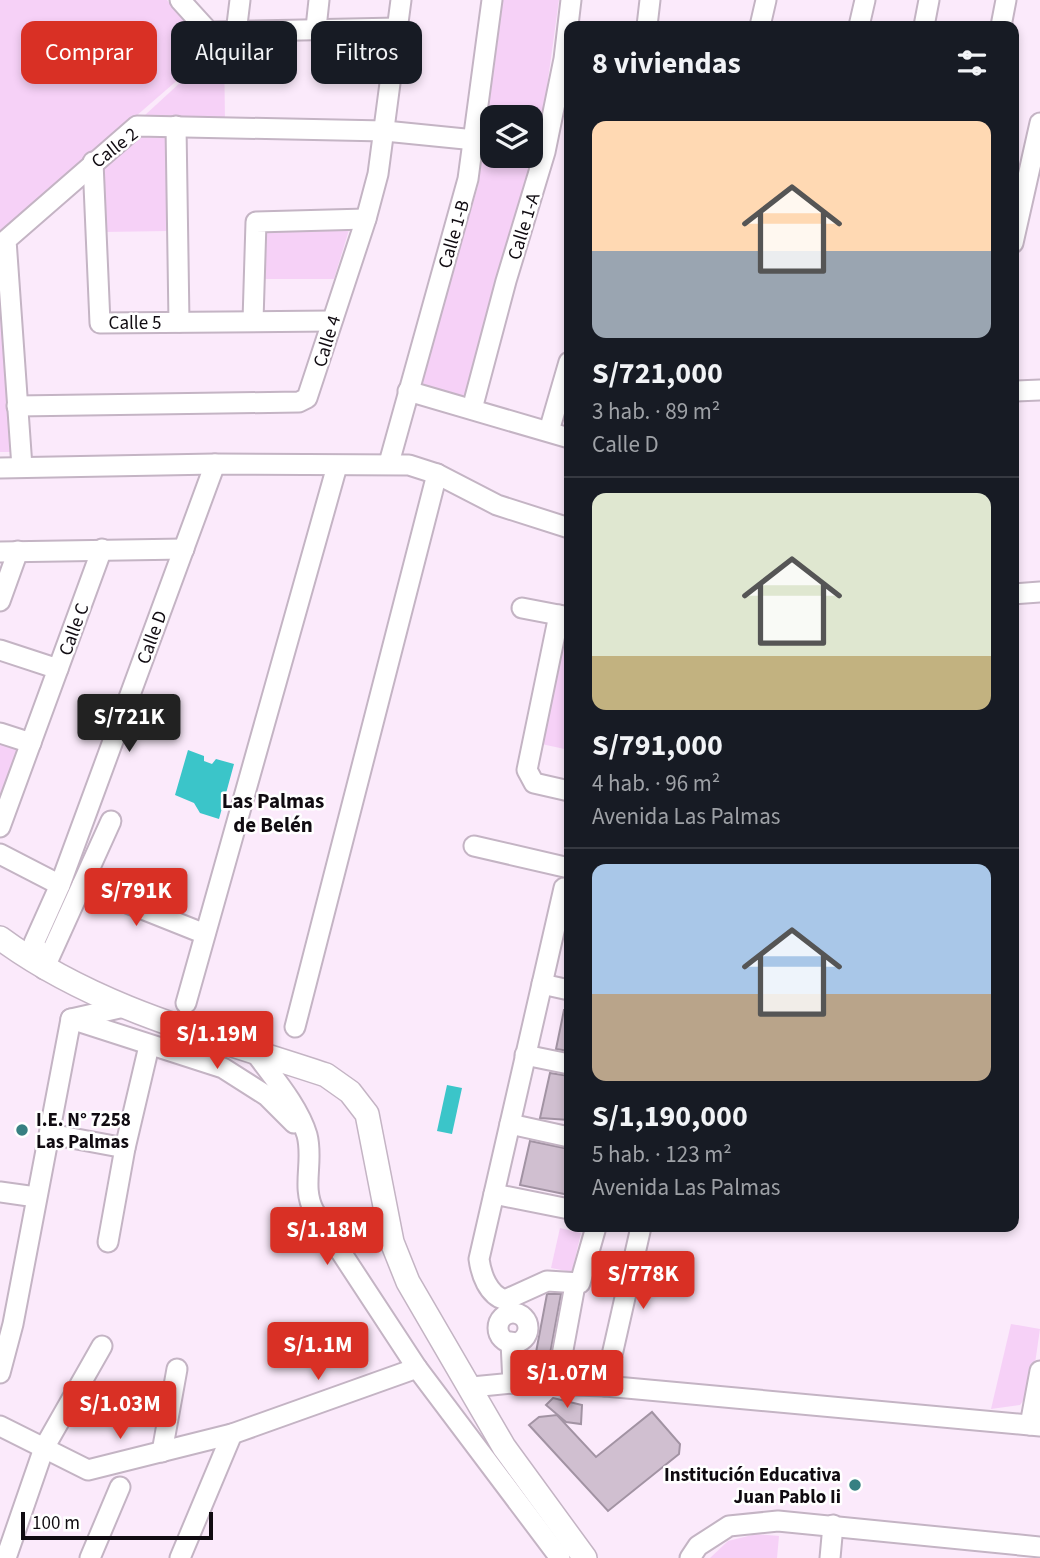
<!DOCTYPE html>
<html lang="es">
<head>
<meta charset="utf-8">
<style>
	:root { --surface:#171b24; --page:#242831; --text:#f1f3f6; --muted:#9ea1a6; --line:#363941; --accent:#d93025 }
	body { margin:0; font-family:"Source Sans 3",sans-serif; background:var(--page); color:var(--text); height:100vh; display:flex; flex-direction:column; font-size:26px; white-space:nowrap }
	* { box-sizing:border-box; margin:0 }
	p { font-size:23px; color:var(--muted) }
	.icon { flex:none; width:38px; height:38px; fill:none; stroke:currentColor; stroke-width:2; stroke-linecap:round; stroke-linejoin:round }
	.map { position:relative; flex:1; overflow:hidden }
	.drawer { position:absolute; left:564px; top:21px; width:455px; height:1211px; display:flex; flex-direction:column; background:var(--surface); border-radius:14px; box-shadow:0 4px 10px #0003 }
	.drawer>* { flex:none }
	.top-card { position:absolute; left:21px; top:21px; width:438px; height:63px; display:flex; gap:14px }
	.buttons { position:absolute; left:480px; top:105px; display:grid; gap:14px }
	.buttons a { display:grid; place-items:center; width:63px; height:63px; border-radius:14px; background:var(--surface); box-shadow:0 4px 10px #0003; font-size:35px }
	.scale { position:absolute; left:21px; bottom:18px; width:192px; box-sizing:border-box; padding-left:7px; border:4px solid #100b11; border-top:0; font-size:19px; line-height:24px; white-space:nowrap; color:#100b11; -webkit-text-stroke:5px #fff; paint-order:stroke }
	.price { position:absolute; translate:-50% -60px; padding:0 16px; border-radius:7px; background:var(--accent); color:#fff; font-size:23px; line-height:46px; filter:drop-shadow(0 2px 4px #0008) }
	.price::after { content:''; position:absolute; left:50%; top:42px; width:21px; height:16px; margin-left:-10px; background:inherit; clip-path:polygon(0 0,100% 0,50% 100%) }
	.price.selected { background:#222; color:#fff }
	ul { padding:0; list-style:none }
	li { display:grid; align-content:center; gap:14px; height:371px; padding:0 28px }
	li+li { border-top:2px solid var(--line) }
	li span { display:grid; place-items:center; height:217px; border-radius:14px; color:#555 }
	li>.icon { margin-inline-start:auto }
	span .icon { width:126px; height:126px; fill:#fffc; stroke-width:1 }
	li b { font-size:30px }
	h2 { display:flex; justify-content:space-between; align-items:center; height:84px; padding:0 28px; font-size:30px }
	.chip { padding:0 24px; border-radius:14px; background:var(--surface); box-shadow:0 4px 10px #0003; font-size:24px; line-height:63px }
	.chip.selected { background:var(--accent); color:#fff }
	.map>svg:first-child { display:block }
</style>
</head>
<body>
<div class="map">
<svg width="1040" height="1558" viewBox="0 0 1040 1558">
	<rect width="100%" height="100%" fill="#fbeafb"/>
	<g fill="#f6d1f7" fill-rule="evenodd">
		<polygon points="0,0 167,0 211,51 0,234"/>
		<path d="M503 0H559L537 159 467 400 420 384 478 186ZM492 117H530V156H492Z"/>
		<polygon points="219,47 224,48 225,121 144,116"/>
		<polygon points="137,134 167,134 169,231 103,232 102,166"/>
		<polygon points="264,229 349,230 334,279 265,279"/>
		<polygon points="0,263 14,452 0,452"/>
		<polygon points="563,622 569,623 569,750 537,743"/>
		<polygon points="0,742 20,749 0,803"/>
		<polygon points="560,1228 581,1233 572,1272 551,1268"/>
		<polygon points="1011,1324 1040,1329 1031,1391 1020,1405 991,1409"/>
		<polygon points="756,1534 779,1536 777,1558 710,1558 728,1541"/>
	</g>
	<g fill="#3bc5c9">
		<polygon points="188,750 204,756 204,761 212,764 216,759 234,764 219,819 200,813 194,803 175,795"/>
		<polygon points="447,1085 462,1088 452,1134 437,1131"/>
	</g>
	<g fill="#d0bfd0" stroke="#a293a3" stroke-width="2">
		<polygon points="564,1010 569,1010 569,1051 556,1049"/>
		<polygon points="550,1073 569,1076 569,1120 540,1118"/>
		<polygon points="530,1141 569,1149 569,1195 520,1185"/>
		<polygon points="547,1294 561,1294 548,1365 534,1363"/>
		<polygon points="553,1398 582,1405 581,1424 566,1422 546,1405"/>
		<polygon points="652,1412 680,1444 679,1454 608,1511 529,1425 539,1417 557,1415 596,1457"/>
	</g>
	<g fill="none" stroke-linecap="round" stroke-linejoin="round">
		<defs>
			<g id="minor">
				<polyline points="180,0 209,32 397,28"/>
				<polyline points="647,26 650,0"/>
				<polyline points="760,26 766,0"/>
				<polyline points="859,26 865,0"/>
				<polyline points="924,26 929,0"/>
				<polyline points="1001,26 1006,0"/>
				<polyline points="316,28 319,0"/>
				<polyline points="236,33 240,0"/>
				<polyline points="176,126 179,322"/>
				<polyline points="93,162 100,323 331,321"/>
				<polyline points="1013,243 1040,123"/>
				<polyline points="253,321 256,222 366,219"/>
				<polyline points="408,391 569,438"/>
				<polyline points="1013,391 1040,390"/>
				<polyline points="17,406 299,402 307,398 366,219 378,174 401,0"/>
				<polyline points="472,409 506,281 545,152 564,59 571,0"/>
				<polyline points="549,431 569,362"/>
				<polyline points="389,463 468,179 492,0"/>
				<polyline points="22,467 6,240 137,126 385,131 475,140"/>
				<polyline points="0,468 215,464 409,465 437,474 497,505 569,528"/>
				<polyline points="0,552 184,549"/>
				<polyline points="1013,594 1040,592"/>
				<polyline points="0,601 18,551"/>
				<polyline points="522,608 569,617"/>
				<polyline points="559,615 527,770 534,783 569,791"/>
				<polyline points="0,650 58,669"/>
				<polyline points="0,733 31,743"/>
				<polyline points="0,827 102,549"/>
				<polyline points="474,846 569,868"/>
				<polyline points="0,854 60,885"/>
				<polyline points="82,885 205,934"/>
				<path d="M564 888 479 1259C481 1274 488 1295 505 1300L547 1281 580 1283 596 1227"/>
				<polyline points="46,964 34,943 60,885 215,464"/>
				<polyline points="44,969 111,821"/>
				<polyline points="542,984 569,990"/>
				<polyline points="186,1003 337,466"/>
				<polyline points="71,1019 223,1068 267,1096 294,1123"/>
				<polyline points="295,1027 437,474"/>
				<path d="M254 1051C272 1076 298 1105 307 1135 314 1161 301 1187 314 1211L417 1368 560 1558"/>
				<polyline points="525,1055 569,1064"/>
				<polyline points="510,1124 569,1137"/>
				<polyline points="50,1134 125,1148"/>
				<polyline points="0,1192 36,1197"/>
				<polyline points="494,1194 569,1209"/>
				<polyline points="108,1242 125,1148 149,1046"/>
				<circle cx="513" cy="1328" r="15"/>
				<polyline points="511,1342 513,1383"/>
				<polyline points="560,1366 575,1285"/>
				<polyline points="0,1373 13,1324 71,1019 124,1007"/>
				<polyline points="605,1386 641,1227"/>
				<polyline points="472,1387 513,1383 605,1386 1040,1426"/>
				<polyline points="1030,1425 1040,1371"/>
				<polyline points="0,1426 88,1470 232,1434 417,1368"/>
				<polyline points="162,1452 177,1369"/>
				<polyline points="6,1558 44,1448 102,1346"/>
				<polyline points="90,1558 120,1487"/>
				<polyline points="180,1558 232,1434"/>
				<polyline points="690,1558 698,1546 729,1526 778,1521 1040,1547"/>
				<polyline points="830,1558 833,1525"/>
			</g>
			<path id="major" d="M0 938C96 1009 215 1038 326 1075L350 1092 367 1114 392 1242 408 1282 504 1447 585 1558"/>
		</defs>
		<use href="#minor" stroke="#c4b4c4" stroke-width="23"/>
		<use href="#major" stroke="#c4b4c4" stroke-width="26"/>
		<use href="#minor" stroke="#fff" stroke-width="19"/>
		<use href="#major" stroke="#fff" stroke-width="23"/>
	</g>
	<g fill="#378082" stroke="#fff" stroke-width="2.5">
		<circle cx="22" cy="1130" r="7"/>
		<circle cx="855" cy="1485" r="7"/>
	</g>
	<g text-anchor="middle" stroke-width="5" stroke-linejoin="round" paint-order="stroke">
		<g font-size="19" fill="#100b11" stroke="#fff">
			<text transform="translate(114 147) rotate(-38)" y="7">Calle 2</text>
			<text transform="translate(523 226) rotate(-73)" y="7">Calle 1-A</text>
			<text transform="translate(453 234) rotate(-74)" y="7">Calle 1-B</text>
			<text x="135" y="329">Calle 5</text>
			<text transform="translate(326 341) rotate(-73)" y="7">Calle 4</text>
			<text transform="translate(73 629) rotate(-70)" y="7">Calle C</text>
			<text transform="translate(151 637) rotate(-70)" y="7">Calle D</text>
		</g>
		<g font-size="19" font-weight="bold" fill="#100b11" stroke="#fff" text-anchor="start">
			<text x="36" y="1126">I.E. N° 7258<tspan x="36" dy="22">Las Palmas</tspan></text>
			<text x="841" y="1481" text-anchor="end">Institución Educativa<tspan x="841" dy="22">Juan Pablo Ii</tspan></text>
		</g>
		<g font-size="21" font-weight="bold" fill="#100b11" stroke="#fff">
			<text x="273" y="808">Las Palmas<tspan x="273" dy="24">de Belén</tspan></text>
		</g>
	</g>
</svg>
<div class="buttons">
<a><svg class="icon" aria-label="layers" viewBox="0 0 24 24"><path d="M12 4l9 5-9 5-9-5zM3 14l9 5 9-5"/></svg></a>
</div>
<div class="scale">100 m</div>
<b class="price selected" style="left:129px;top:754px">S/721K</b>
<b class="price" style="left:136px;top:928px">S/791K</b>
<b class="price" style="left:217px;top:1071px">S/1.19M</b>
<b class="price" style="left:327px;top:1267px">S/1.18M</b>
<b class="price" style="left:643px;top:1311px">S/778K</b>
<b class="price" style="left:318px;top:1382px">S/1.1M</b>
<b class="price" style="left:567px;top:1410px">S/1.07M</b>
<b class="price" style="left:120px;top:1441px">S/1.03M</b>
<div class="top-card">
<a class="chip selected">Comprar</a>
<a class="chip">Alquilar</a>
<a class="chip">Filtros</a>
</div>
<section class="drawer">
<h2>8 viviendas<svg class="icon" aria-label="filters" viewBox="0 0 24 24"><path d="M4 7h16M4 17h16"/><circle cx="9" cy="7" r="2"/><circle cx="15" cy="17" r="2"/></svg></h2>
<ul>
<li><span style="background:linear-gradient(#ffd9b3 60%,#9aa5b1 0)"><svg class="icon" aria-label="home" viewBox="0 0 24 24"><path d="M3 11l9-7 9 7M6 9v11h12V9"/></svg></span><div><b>S/721,000</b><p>3 hab. · 89 m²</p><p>Calle D</p></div></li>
<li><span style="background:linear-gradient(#dfe7d0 75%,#c2b280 0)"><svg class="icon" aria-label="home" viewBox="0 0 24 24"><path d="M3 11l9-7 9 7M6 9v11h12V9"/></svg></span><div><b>S/791,000</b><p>4 hab. · 96 m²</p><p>Avenida Las Palmas</p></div></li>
<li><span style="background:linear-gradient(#a9c7e8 60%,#b9a48a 0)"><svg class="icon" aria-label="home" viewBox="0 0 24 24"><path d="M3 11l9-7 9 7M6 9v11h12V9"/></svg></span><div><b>S/1,190,000</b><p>5 hab. · 123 m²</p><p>Avenida Las Palmas</p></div></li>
</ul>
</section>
</div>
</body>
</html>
